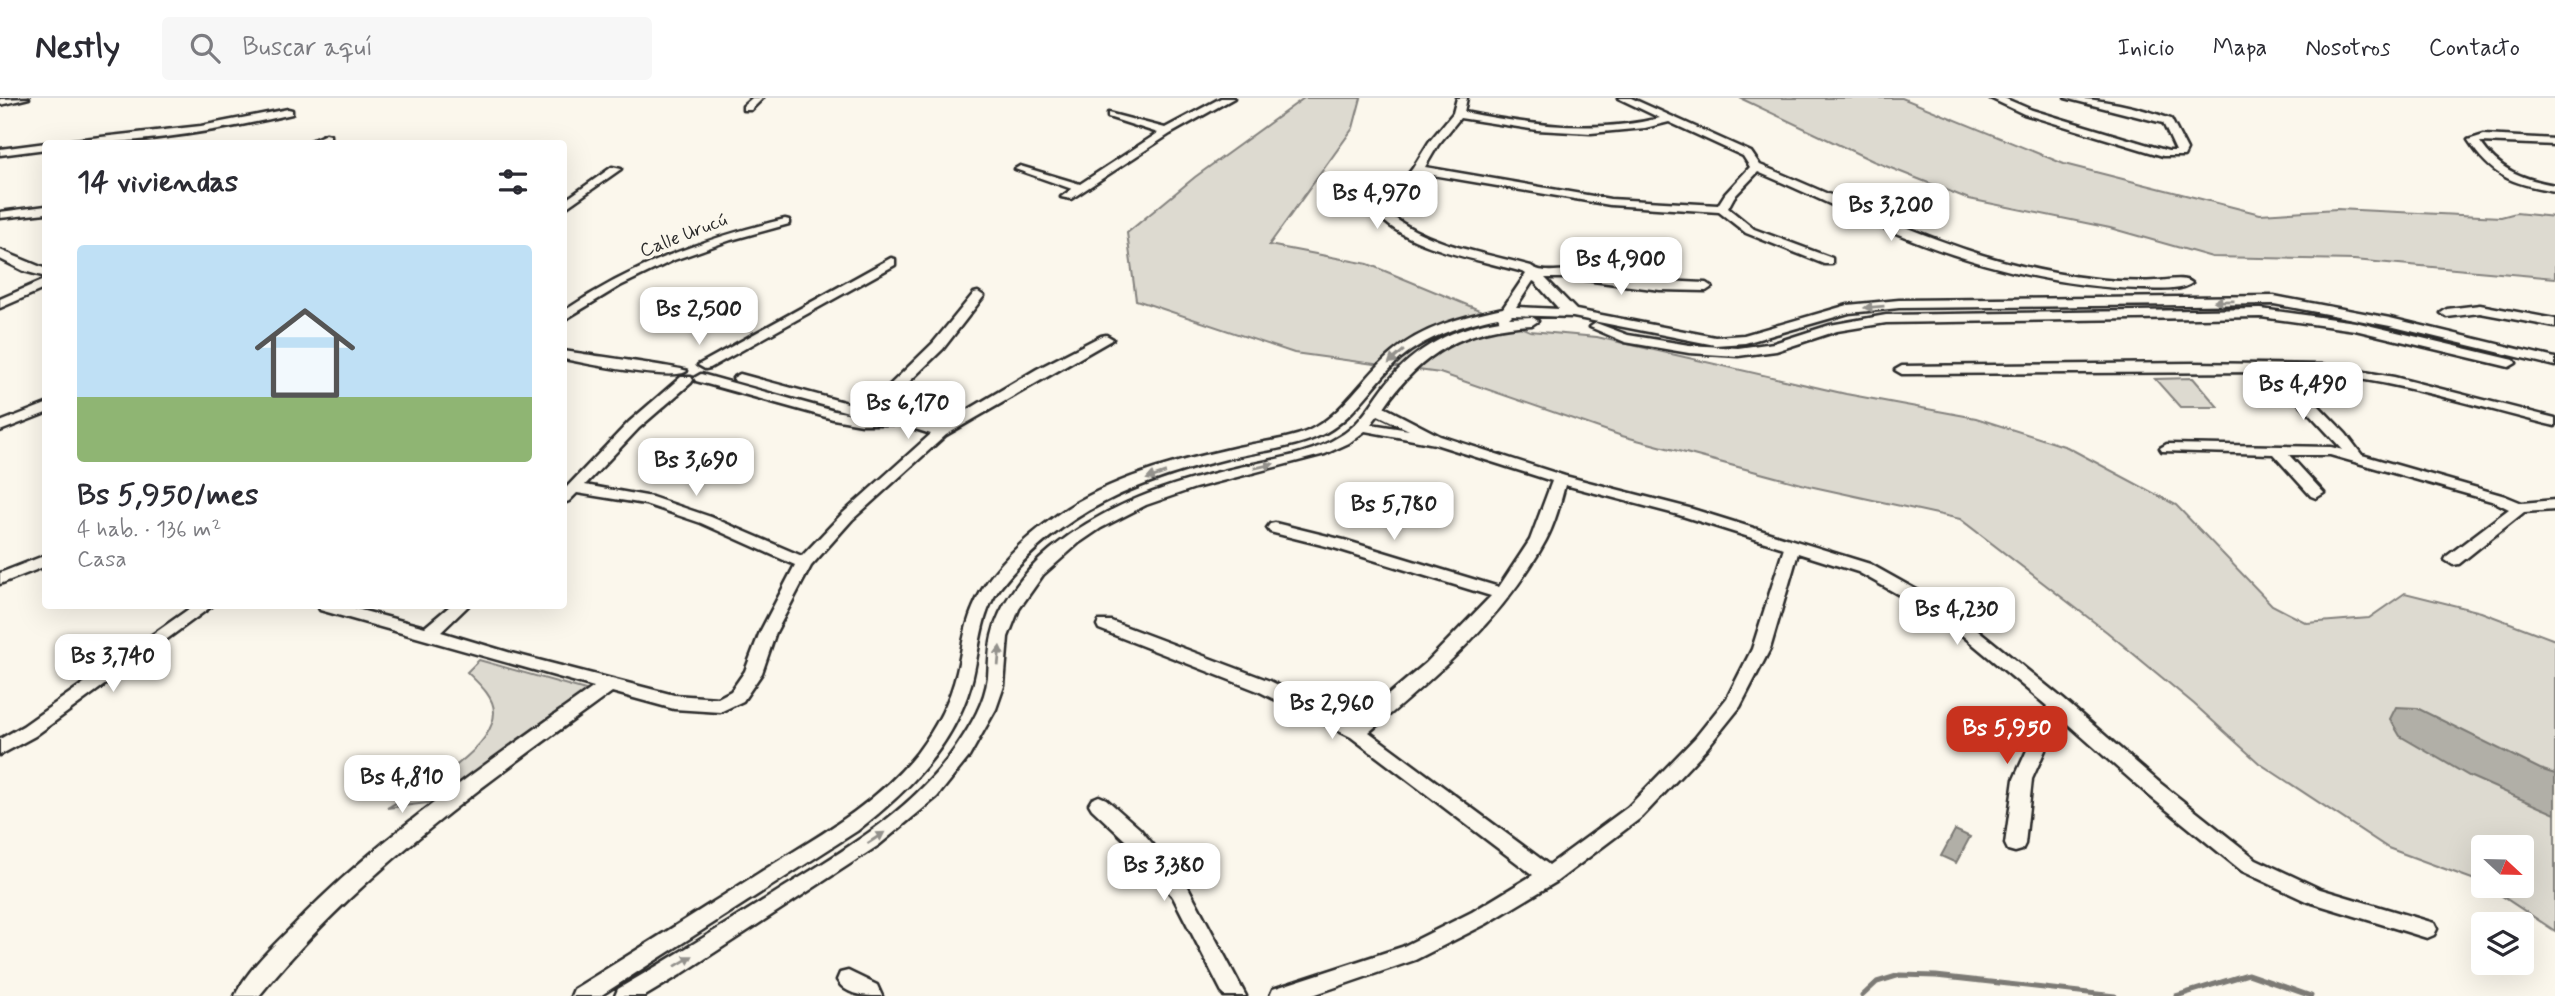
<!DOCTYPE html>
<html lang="es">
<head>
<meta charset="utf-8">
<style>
	:root { --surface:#fff; --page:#f7f7f7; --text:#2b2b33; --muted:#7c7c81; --line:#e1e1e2; --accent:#c8321e }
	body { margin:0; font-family:Mynerve,sans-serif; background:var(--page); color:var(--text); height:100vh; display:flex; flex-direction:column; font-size:26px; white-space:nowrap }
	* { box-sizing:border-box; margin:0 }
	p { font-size:23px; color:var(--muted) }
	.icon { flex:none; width:38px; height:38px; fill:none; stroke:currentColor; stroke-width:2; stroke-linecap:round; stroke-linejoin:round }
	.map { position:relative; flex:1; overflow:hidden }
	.drawer { position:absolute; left:42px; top:42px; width:525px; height:469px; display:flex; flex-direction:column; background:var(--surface); border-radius:7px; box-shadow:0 7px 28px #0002 }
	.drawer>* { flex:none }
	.needle { width:46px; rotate:112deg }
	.buttons { position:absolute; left:2471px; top:737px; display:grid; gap:14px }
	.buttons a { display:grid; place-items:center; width:63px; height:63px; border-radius:7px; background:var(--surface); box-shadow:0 7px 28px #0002; font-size:35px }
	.price { position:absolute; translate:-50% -60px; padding:0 16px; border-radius:14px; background:#fff; color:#222; font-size:23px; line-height:46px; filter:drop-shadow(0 2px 4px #0008) }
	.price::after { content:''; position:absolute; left:50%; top:42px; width:21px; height:16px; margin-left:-10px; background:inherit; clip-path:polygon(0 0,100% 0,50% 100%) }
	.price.current { background:var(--accent); color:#fff }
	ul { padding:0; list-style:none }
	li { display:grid; align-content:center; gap:14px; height:371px; padding:0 35px }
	li span { display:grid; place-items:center; height:217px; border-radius:7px; color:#555 }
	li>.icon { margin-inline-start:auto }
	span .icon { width:126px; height:126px; fill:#fffc; stroke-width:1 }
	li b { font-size:30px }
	h2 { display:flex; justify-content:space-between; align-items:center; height:84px; padding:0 35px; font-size:30px }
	header { display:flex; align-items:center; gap:42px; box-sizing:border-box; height:98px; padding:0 35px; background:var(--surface); border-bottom:2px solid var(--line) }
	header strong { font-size:33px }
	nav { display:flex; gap:38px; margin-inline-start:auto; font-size:24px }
	.search { width:490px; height:63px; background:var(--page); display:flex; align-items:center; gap:18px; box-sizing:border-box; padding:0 24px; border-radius:7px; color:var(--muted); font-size:26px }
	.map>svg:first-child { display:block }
</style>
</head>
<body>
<header>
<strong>Nestly</strong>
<div class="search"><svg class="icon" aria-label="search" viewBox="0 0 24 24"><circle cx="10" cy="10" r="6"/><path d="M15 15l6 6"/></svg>Buscar aquí</div>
<nav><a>Inicio</a><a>Mapa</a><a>Nosotros</a><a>Contacto</a></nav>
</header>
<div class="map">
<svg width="2555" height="898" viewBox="0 0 2555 898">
	<rect width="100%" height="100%" fill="#fbf7ec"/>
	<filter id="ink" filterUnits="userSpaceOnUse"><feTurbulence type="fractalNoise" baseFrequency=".0143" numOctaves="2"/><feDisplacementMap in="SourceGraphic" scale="14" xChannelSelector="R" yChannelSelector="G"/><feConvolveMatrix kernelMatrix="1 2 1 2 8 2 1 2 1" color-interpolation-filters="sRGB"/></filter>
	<g filter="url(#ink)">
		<g fill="#dddad0" stroke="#84827e" stroke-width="2">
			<polygon points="1304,0 1361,0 1353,30 1269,147 1368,166 1530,233 1597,239 1846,296 1976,320 2067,349 2176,407 2272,507 2307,525 2369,520 2405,495 2481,514 2555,542 2555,833 2487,788 2522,788 2522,749 2483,749 2483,785 2388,750 2259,665 2194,606 2107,534 1960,421 1809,388 1622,338 1440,275 1294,255 1136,202 1127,135 1195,79"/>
			<polygon points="1740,0 1902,0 2064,66 2260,116 2337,111 2501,119 2516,115 2555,119 2555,180 2354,162 2212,159 2110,130 1969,101 1873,63"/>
			<polygon points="2193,280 2218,309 2180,309 2155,281"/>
			<path d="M479 562 589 593 443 703 387 710C417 693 494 654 494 614 494 598 477 584 467 574Z"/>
		</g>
		<g fill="#b1afa7" stroke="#7b7a75" stroke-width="2">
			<polygon points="2396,609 2417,610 2540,671 2555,676 2555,716 2469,678 2400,638 2390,621"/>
			<polygon points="1955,732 1970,739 1956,765 1941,758"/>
		</g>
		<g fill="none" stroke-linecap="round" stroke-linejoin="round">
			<g stroke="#7b7a75" stroke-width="5">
				<polyline points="1862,898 1877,884 1900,877 1936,878 2115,898"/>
				<polyline points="2176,898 2248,876 2311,898"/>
			</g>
			<defs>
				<g id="minor">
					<polygon points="29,0 0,7 0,1"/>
					<polygon points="752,0 763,0 751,12 743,12 743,8"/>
					<polygon points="1221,0 1234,0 1170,36 1071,101 1061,99 1072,91 1015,71 1020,68 1080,86 1158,35 1108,19 1108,15 1165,30"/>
					<path d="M1457 0H1467L1464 14C1528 27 1595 36 1660 20L1618 0H1631L1751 54 1760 67C1858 107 1950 156 2055 175 2088 181 2123 185 2156 183 2167 183 2184 178 2192 185 2181 194 2155 191 2141 191 2067 189 1992 172 1923 146 1867 125 1813 97 1758 74L1734 99 1728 110 1754 131 1832 160V166H1824L1746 135 1719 114 1610 107 1421 75 1397 106 1392 118C1431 148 1485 155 1531 168 1543 177 1560 171 1574 173 1618 177 1661 184 1706 185L1712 189 1706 193 1660 192 1571 180H1545L1576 212 1715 239 1744 237 1848 207 1899 202 2274 198 2390 220 2555 260V268L2390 228 2274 206 1899 210 1849 215 1745 245 1715 247 1573 219 1512 217 1509 220 1532 219 1538 223 1532 227C1465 230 1422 254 1384 309L1440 338 1565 378 1689 410 1870 466 1956 514 2063 601 2160 685 2256 761 2320 791 2434 825 2437 831 2434 837 2427 840 2306 803 2242 773 2146 695 2060 619 2032 681 2025 746 2022 752 2015 754 2008 752 2005 746 2014 681 2047 608 1944 522 1858 474 1798 455 1770 551 1740 609 1707 650 1642 719 1556 784 1486 826 1415 862 1310 898H1270L1273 891 1402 849 1472 814 1533 777 1351 639 1258 593 1099 531 1097 527 1099 523H1111L1270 583 1355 625 1426 565 1491 498 1334 450 1270 434 1267 430 1270 426 1275 425 1344 442 1499 489 1530 442 1552 383 1435 346 1365 333 1349 345 1325 356 1195 390 1146 407 1101 430 1079 445 1043 477 1019 511 1008 539 1004 588 996 611 969 659 937 699 879 747 680 877 645 898H615L618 891C674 858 728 825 783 790 846 751 915 711 957 648 971 627 985 604 988 579 989 565 989 551 992 538 999 506 1025 473 1050 452 1105 406 1171 385 1240 369 1274 361 1310 357 1340 338 1361 326 1371 305 1386 286 1414 250 1455 229 1500 222L1498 219C1464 226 1428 238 1401 260 1372 286 1354 323 1317 339 1293 350 1256 354 1230 360 1138 383 1060 413 1000 490 979 517 980 554 971 586 953 649 907 694 857 733L600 898H571L574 891C636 853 697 814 759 775 815 740 875 708 917 655 935 631 950 604 957 574 962 553 964 530 973 510 988 472 1025 440 1057 417 1109 380 1177 363 1238 349 1260 344 1288 342 1308 333 1344 316 1362 280 1392 255 1422 229 1465 218 1503 210L1526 176 1523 174C1481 162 1410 151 1380 119L1387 104 1413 70 1429 44 1453 15ZM1460 20 1537 32 1591 35 1645 30 1669 24 1743 58 1750 69 1725 96 1718 107 1610 101 1425 69 1438 47ZM1533 183 1535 184 1559 211 1516 209ZM1378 317 1409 332 1371 326ZM1565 387 1679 417 1784 450 1752 551 1727 600 1695 640 1628 709 1549 767 1369 634C1436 578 1504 520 1546 442 1555 425 1560 406 1565 387Z"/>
					<path d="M1990 0H2004L2032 12 2168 53H2176L2163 25 2065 0C2099 0 2139 9 2171 21L2187 52 2184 58H2163L2024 16Z"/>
					<path d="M288 11 292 12V16C216 34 138 46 60 46L65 43 201 28Z"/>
					<polygon points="326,36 330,37 330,41 319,46 304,46"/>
					<path d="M2484 37 2555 41V47L2480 44C2499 72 2522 81 2555 87V93C2513 86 2492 79 2468 42Z"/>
					<polygon points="46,45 49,46 46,46 46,51 0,57 0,51"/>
					<polygon points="612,69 621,71 564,111 564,103"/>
					<polygon points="46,108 46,115 0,120 0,114"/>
					<path d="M785 121 789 122V126L731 142 674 162 620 188 564 222V213C632 167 706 140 785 121Z"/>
					<polygon points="0,152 46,171 46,179 24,173 0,161"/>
					<polygon points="891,160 895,161 895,167 710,270 705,271 698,267"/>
					<polygon points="46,181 46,190 0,210 0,201"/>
					<path d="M978 194 984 198 943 251 878 314 879 318H900L939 329 1037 271 1101 238 1106 237 1113 241 946 337 852 422 811 468 776 534 762 575 743 603 720 614 674 611 612 594C485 686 358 775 259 898H235C247 872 273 848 293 828 382 736 489 664 594 589L320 512 318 508H345L425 529 450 508H468L441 534 511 555 674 597 718 600 731 593 745 573 760 534 795 467 701 425 645 406 577 395 569 403 564 405V392L629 324 681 279H691L693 282 691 285 639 330 585 387 652 399 711 419 802 458 842 416 931 336 899 326H862L833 321 696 283 694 280 701 276 834 313 859 317 735 283 733 280 740 276 866 310 933 245 974 195Z"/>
					<polygon points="2480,207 2555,221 2555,229 2480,215 2447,219 2441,215 2447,211"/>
					<polygon points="2261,211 2355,224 2514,262 2516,265 2509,269 2355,232 2261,219 1886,225 1837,233 1776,253 1738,258 1689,255 1625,244 1590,229 1596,225 1628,237 1689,247 1738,250 1774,245 1830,227 1886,217"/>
					<path d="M564 253C580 256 682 269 687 273 674 284 584 265 564 261Z"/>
					<path d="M2193 265 2324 267 2394 279 2555 320V328C2466 306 2378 276 2286 274L2346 336 2362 357 2505 398 2522 405 2555 402V412L2524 414 2459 466 2453 467 2445 462 2447 458 2509 411 2495 404 2330 357H2289L2324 395 2316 400 2311 398 2273 356 2162 353 2160 350 2167 346 2331 349 2343 352 2271 274 1902 276 1895 272 1902 268Z"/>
					<polygon points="46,306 46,315 0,333 0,324"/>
					<polygon points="46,457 46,468 0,486 0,475"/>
					<polygon points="193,508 212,508 35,638 0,657 0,641 23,628"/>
					<polygon points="1099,698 1106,701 1140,731 1187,787 1246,898 1224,898 1173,799 1126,743 1092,711 1089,706 1092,701"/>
					<path d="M848 873 877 887 882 898C865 898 846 898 837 882L840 875Z"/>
				</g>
			</defs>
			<use href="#minor" stroke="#2b2b2b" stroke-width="5"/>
			<use href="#minor" fill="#fbf7ec" fill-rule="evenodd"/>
		</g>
		<defs><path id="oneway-solid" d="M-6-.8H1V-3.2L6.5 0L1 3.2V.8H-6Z" transform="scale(1.75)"/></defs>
		<g fill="#93918c">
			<use href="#oneway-solid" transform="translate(2224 203) rotate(179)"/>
			<use href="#oneway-solid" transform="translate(1874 209) rotate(175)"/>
			<use href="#oneway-solid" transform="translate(1396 259) rotate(139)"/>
			<use href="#oneway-solid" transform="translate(1264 368) rotate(-13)"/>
			<use href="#oneway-solid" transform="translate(1156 378) rotate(161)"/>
			<use href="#oneway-solid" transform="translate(999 558) rotate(-85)"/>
			<use href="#oneway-solid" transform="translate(876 740) rotate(-33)"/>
			<use href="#oneway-solid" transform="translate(684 863) rotate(-31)"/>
		</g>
	</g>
	<g text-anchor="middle" stroke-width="7" stroke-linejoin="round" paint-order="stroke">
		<g font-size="19" fill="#2b2b2b" stroke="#fbf7ec">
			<text transform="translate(683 136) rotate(-21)" y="7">Calle Urucú</text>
		</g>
	</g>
</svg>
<div class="buttons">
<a><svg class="needle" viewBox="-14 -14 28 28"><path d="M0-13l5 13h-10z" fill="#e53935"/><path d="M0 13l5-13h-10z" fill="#7c7c81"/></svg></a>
<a><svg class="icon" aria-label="layers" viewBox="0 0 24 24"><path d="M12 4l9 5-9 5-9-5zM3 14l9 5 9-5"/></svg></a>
</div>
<b class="price" style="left:1377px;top:133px">Bs 4,970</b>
<b class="price" style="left:1891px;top:145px">Bs 3,200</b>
<b class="price" style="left:1621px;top:199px">Bs 4,900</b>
<b class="price" style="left:699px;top:249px">Bs 2,500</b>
<b class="price" style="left:2303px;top:324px">Bs 4,490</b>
<b class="price" style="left:908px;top:343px">Bs 6,170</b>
<b class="price" style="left:696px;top:400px">Bs 3,690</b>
<b class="price" style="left:1394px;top:444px">Bs 5,780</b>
<b class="price" style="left:1957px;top:549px">Bs 4,230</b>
<b class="price" style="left:113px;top:596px">Bs 3,740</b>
<b class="price" style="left:1332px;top:643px">Bs 2,960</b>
<b class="price current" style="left:2007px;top:668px">Bs 5,950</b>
<b class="price" style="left:402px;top:717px">Bs 4,810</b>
<b class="price" style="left:1164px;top:805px">Bs 3,380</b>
<section class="drawer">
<h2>14 viviendas<svg class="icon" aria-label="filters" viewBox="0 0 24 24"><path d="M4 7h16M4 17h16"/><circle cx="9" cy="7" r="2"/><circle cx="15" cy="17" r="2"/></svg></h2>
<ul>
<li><span style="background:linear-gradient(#bfe0f5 70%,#8fb573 0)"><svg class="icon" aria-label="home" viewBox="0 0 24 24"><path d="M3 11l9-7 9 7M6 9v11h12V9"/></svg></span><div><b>Bs 5,950/mes</b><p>4 hab. · 136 m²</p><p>Casa</p></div></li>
</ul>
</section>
</div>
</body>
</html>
